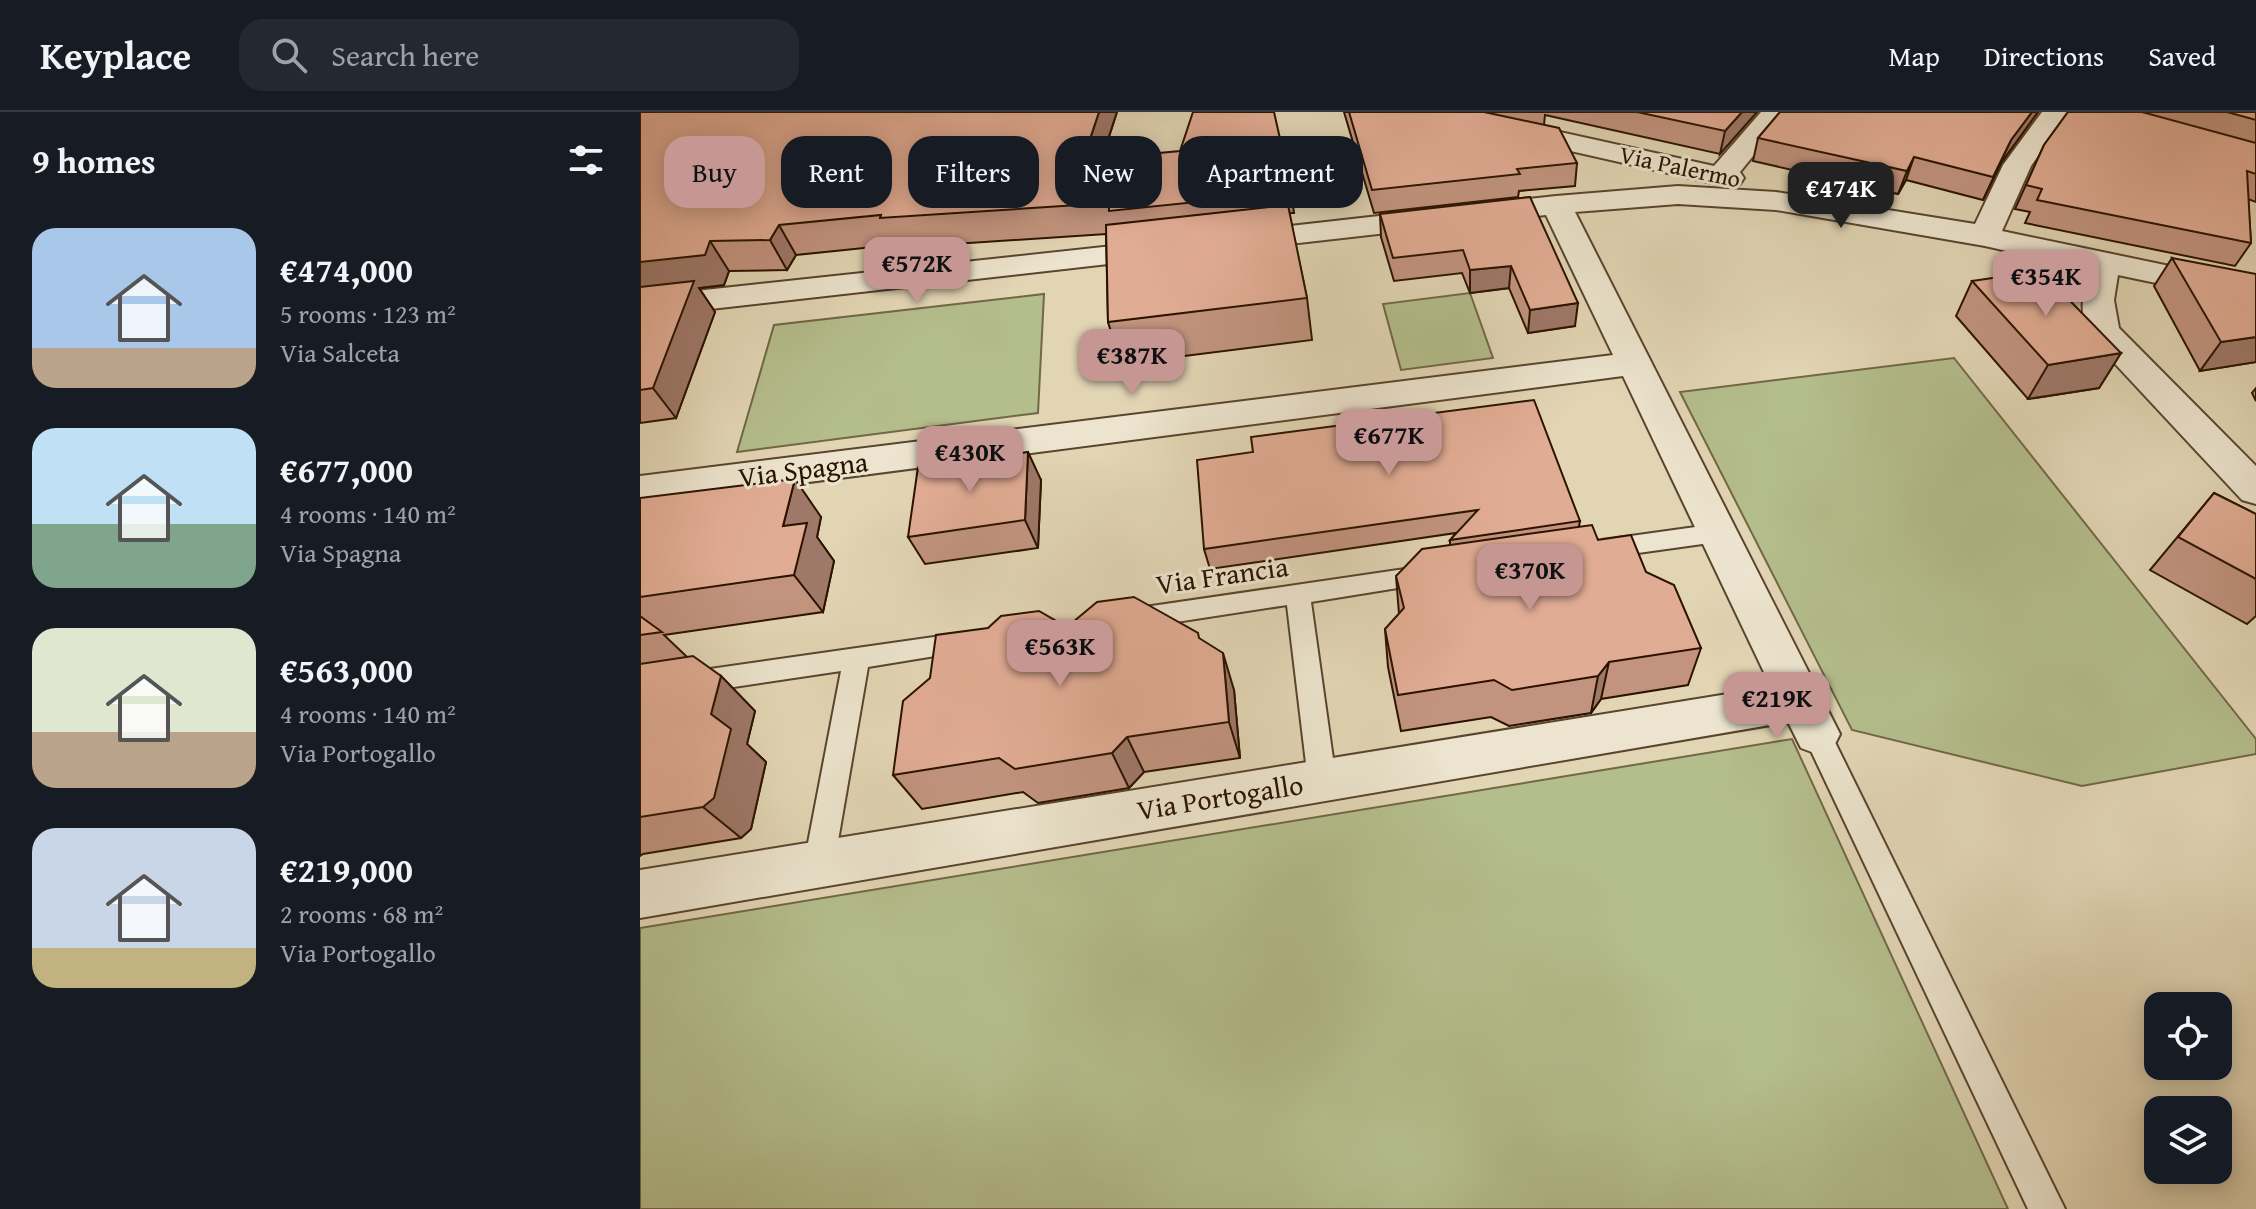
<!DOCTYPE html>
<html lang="en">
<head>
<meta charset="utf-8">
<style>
	:root { --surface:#171b24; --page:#242831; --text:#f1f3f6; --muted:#9ea1a6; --line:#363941; --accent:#c59692 }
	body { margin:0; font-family:"Gentium Book Plus",serif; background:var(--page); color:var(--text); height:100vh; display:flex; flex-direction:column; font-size:30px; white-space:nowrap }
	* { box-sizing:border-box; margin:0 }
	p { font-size:26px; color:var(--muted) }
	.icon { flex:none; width:44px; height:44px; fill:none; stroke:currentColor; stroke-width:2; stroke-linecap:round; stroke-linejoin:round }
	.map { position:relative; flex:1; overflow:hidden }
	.details { display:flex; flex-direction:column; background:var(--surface); width:640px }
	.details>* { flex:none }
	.guide { position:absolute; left:24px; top:24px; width:760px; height:72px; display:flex; gap:16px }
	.controls { position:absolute; left:1504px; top:880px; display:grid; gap:16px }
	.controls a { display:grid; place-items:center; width:88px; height:88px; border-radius:16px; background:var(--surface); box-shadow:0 4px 20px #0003; font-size:40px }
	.price { position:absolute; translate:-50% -68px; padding:0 18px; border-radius:16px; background:var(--accent); color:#111; font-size:26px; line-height:52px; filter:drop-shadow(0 2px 4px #0008) }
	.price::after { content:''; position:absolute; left:50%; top:48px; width:24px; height:18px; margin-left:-12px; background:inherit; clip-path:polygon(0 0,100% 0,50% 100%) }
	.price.on { background:#222; color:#fff }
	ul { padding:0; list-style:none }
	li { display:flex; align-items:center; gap:24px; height:200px; padding:0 32px }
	li span { display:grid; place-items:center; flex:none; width:224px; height:160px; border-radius:24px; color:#555 }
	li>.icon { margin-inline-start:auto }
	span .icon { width:96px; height:96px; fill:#fffc; stroke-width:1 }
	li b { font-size:34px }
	h2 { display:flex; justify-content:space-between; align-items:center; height:96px; padding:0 32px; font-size:34px }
	.tag { padding:0 28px; border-radius:24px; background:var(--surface); box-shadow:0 4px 20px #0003; font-size:28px; line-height:72px }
	.tag.on { background:var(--accent); color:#111 }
	header { display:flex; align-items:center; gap:48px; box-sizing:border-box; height:112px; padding:0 40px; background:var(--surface); border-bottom:2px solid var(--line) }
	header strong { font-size:38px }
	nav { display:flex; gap:44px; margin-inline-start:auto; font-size:28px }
	.search { width:560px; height:72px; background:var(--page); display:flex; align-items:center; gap:20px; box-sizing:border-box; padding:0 28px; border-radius:24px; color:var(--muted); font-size:30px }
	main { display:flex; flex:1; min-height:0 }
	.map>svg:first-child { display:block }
</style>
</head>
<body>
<header>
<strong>Keyplace</strong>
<div class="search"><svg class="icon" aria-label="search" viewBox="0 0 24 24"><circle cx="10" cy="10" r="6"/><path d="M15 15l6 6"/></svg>Search here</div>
<nav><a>Map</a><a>Directions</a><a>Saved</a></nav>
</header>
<main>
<section class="details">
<h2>9 homes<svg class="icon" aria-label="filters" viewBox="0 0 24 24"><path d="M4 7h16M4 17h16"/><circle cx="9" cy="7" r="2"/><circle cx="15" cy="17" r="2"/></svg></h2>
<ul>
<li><span style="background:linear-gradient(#a9c7e8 75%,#b9a48a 0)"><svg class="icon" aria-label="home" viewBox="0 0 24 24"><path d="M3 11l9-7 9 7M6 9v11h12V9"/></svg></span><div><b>€474,000</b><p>5 rooms · 123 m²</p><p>Via Salceta</p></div></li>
<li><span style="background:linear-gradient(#bfe0f5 60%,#7fa58c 0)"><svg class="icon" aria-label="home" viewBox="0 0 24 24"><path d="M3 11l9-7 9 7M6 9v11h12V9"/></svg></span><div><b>€677,000</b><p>4 rooms · 140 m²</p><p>Via Spagna</p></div></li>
<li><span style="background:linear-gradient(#dfe7d0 65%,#b9a48a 0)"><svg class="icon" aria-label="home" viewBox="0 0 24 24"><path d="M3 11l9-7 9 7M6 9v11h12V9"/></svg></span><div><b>€563,000</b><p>4 rooms · 140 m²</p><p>Via Portogallo</p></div></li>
<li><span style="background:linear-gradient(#c9d6e8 75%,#c2b280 0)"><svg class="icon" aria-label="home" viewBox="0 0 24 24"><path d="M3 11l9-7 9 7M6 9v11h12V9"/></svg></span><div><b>€219,000</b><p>2 rooms · 68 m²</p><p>Via Portogallo</p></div></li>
</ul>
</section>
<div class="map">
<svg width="1616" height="1097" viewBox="0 0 1616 1097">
	<rect width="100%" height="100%" fill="#e2d5b4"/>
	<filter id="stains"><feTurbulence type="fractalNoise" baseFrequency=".0025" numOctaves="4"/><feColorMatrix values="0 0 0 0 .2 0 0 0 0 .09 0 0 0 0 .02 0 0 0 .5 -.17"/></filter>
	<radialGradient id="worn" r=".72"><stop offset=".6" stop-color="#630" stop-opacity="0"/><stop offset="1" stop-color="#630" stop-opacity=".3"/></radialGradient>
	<g fill="#b4bd8c" stroke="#706846" stroke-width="2">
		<polygon points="830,181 853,246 761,258 743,192"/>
		<polygon points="404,182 398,301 97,340 134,213"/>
		<polygon points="1314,246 1616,627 1616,642 1442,674 1212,618 1040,280"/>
		<polygon points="1152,627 1368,1097 0,1097 0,816"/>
	</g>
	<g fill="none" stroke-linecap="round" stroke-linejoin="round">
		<defs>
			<g id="lane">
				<polygon points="1077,412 1085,415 1089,421 1085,427 1077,430 962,446 954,443 950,437 954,431 962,428"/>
				<polygon points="792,453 801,455 804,462 801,469 671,490 696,668 692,677 682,680 672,677 668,668 647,493 491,517 482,514 478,507 482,500 491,497"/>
				<polygon points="329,520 338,523 342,530 338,537 228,555 194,752 190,762 179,766 168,762 164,752 201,559 0,589 0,567"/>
				<polygon points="1177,610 1187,614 1425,1097 1388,1097 1163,622 1167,614"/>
			</g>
			<g id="street">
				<polygon points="780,0 830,0 1074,54 1121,0 1149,0 1100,60 1104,66 1100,72 1090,75 793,8 783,6"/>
				<path d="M1402 0H1429L1391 54 1362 119 1616 172V192L1478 163 1474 188 1479 216 1616 354V392L1602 388 1451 226C1438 206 1443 180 1447 157L1345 134 1136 98 1038 92 935 100 1200 622 1193 636 1177 642 1161 636 1148 610 0 806V758L1131 575 983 264 0 392V364L973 243 906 103 596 138 585 136 581 129 585 122 596 120 916 84 1038 74 1136 80 1335 112 1363 53Z"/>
				<polygon points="528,128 539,130 544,137 539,144 0,205 0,185"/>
			</g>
		</defs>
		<use href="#lane" stroke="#59442d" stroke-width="4"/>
		<use href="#street" stroke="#59442d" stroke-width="4"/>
		<use href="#lane" fill="#ece4ce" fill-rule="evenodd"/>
		<use href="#street" fill="#ece4ce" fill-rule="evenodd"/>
	</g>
	<g fill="#c2947f" stroke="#2b1300" stroke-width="2">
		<polygon points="0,0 477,0 462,47 650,71 654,101 649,101 667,186 672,228 481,252 468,210 466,122 254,136 253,133 156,143 147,158 89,159 84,173 59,176 75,200 36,306 0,311"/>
		<polygon points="704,0 1117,0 1080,42 905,3 904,13 937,51 935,74 879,79 878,85 734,101"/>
		<polygon points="1140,0 1398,0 1361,51 1343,88 1266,68 1258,82 1113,49 1118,26"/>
		<polygon points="1428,0 1616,0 1616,90 1608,87 1611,131 1595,154 1385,111 1390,100 1375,97 1404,33"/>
		<polygon points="890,85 935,214 888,221 869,176 830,181 822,161 754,169 741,125 740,102"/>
		<polygon points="1532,146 1616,250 1560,259 1514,174"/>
		<polygon points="1332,169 1481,241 1459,276 1388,287 1316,204"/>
		<polygon points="1616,276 1616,289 1612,281"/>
		<polygon points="613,340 940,409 939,414 1006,460 1061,536 1048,573 961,587 951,601 869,614 851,605 761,619 748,555 745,517 759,502 756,464 810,433 810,428 816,421 570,457 564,437"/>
		<polygon points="401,368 398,436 285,452 268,425"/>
		<polygon points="1574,381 1616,402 1616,504 1607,512 1510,458"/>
		<polygon points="0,386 181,405 177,425 194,449 183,500 24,523 47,545 81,564 115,599 107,632 126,650 111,717 101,726 3,742 0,744"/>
		<polygon points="427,515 560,527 594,578 600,646 504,660 489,676 398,691 383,680 282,697 253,663"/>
	</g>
	<g fill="#9e7868" stroke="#2b1300" stroke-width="2">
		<polygon points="459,0 477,0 451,78 443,48"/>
		<polygon points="1102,0 1117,0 1080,42 1085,19"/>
		<polygon points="1392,0 1398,0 1361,51 1343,88 1371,28"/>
		<polygon points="1274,45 1266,68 1258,82 1267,59"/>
		<polygon points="139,113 156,143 147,158 130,128"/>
		<polygon points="70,129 89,159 84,173 59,176 75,200 36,306 13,276 0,183 0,150"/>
		<polygon points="871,154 869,176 830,181 830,158"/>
		<polygon points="938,191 935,214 888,221 890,198"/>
		<polygon points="1616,225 1616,250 1560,259 1581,230"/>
		<polygon points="1481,241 1459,276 1388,287 1408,253"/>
		<polygon points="388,340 401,368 398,436 385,408"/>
		<polygon points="155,367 181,405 177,425 194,449 183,500 154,463 143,414"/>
		<polygon points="583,541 594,578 600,646 589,610"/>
		<polygon points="969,550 961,587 951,601 958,564"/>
		<polygon points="81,564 115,599 107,632 126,650 111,717 101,726 63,695 71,602"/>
		<polygon points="487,625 504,660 489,676 472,641"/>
	</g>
	<g fill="#e1ac94" stroke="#2b1300" stroke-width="2">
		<polygon points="0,0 459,0 443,48 540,39 553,0 634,0 650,71 643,72 644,81 469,99 469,91 240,106 241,103 139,113 130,128 70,129 65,143 0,150"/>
		<polygon points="709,0 844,0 919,16 937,51 877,57 880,62 732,78"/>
		<polygon points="997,0 1102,0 1085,19"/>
		<polygon points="1140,0 1392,0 1371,28 1353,65 1274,45 1267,59 1118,26"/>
		<polygon points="1428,0 1502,0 1616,31 1616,62 1607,59 1611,131 1397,88 1402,77 1386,73 1404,33"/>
		<polygon points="1587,0 1616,0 1616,8"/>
		<polygon points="890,85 938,191 890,198 871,154 830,158 823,138 753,146 740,102"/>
		<polygon points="648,93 667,186 468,210 466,113"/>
		<polygon points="1532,146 1616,162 1616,225 1581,230"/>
		<polygon points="1401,159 1481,241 1408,253 1332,169"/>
		<polygon points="54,169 13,276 0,278 0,175"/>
		<polygon points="894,288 940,409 810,428 838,398 564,437 557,348 613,340 611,325"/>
		<polygon points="388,340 385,408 268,425 278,355"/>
		<polygon points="155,367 143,414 167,411 154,463 0,485 0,386"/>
		<polygon points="1574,381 1616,402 1616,467 1538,425"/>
		<polygon points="952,413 958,428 991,423 1006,460 1034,473 1061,536 969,550 958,564 872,578 854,568 758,583 745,517 764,496 756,464 782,437"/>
		<polygon points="494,485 558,521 559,526 583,541 589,610 487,625 472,641 375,657 359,646 253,663 263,589 290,566 296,523 348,516 361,504 399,499 427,515 457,490"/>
		<polygon points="0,504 22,520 0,523"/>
		<polygon points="53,544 81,564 71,602 91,617 74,686 63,695 0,705 0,552"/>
	</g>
	<g text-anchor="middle" stroke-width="6" stroke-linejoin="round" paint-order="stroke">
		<g font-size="24" fill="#2b1300" stroke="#ece4ce">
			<text transform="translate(1040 55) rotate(12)" y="8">Via Palermo</text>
		</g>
		<g font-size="28" fill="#2b1300" stroke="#ece4ce">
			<text transform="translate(163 357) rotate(-7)" y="10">Via Spagna</text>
			<text transform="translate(582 463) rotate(-8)" y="10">Via Francia</text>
			<text transform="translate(580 685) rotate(-9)" y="10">Via Portogallo</text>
		</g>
	</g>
	<rect width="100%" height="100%" filter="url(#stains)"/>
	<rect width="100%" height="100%" fill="url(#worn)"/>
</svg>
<div class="controls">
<a><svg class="icon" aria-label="locate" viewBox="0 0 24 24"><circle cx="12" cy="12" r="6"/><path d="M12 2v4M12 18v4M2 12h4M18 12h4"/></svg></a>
<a><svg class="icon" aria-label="layers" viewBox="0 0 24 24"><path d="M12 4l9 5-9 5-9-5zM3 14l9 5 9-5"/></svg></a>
</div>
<b class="price on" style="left:1201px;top:118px">€474K</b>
<b class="price" style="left:277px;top:193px">€572K</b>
<b class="price" style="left:1406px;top:206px">€354K</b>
<b class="price" style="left:492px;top:285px">€387K</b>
<b class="price" style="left:749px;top:365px">€677K</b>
<b class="price" style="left:330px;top:382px">€430K</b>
<b class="price" style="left:890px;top:500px">€370K</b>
<b class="price" style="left:420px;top:576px">€563K</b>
<b class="price" style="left:1137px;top:628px">€219K</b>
<div class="guide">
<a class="tag on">Buy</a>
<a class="tag">Rent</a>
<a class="tag">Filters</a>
<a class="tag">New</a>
<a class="tag">Apartment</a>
</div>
</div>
</main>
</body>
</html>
